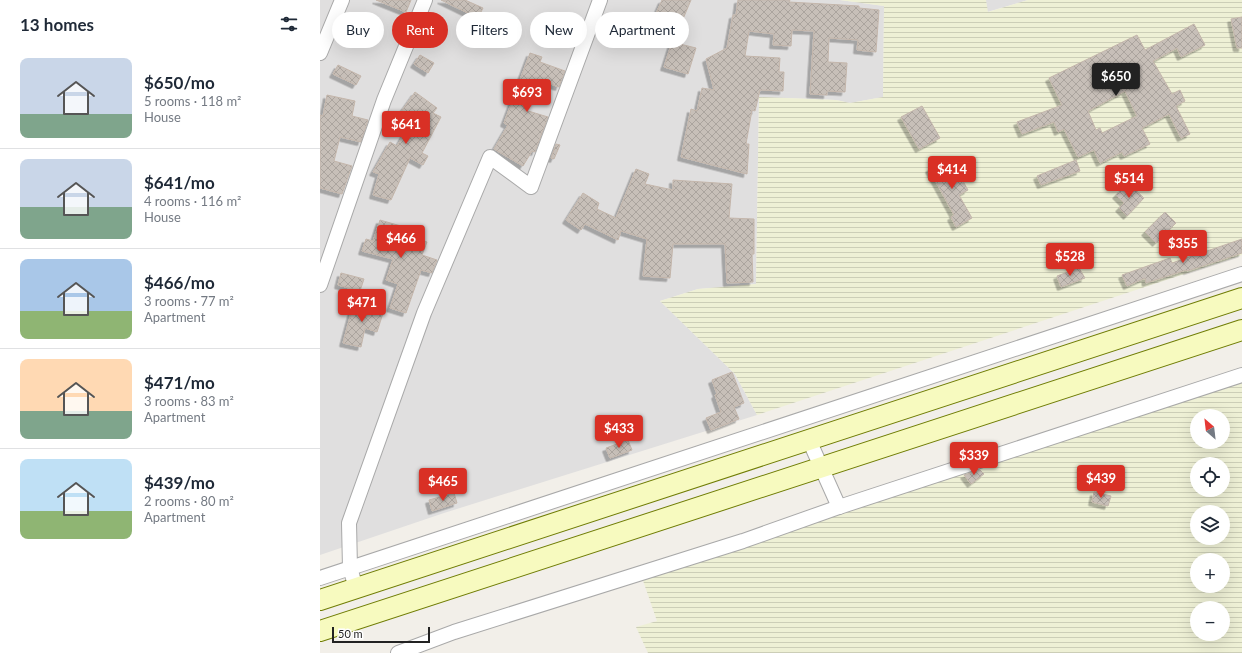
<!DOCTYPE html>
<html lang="en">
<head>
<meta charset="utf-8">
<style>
	:root { --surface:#fff; --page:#f2f2f3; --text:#1f2937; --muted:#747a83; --line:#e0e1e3; --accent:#d93025 }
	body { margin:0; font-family:Lato,sans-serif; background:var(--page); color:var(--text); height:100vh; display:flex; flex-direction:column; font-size:15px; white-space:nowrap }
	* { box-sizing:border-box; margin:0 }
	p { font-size:13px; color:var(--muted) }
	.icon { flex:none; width:22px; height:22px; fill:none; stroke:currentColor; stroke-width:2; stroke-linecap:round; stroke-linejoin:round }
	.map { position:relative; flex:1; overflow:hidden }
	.side { display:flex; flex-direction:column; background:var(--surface); width:320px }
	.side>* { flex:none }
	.top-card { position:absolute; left:12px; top:12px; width:380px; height:36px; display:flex; gap:8px }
	.needle { width:26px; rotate:332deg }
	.fabs { position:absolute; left:870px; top:409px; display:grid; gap:8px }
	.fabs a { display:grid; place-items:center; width:40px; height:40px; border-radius:50%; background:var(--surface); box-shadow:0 4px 16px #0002; font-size:20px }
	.scale { position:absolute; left:12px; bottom:10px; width:98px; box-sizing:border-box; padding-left:4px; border:2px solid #222; border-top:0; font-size:11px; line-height:14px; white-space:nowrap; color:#222; -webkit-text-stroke:3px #fff; paint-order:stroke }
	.price { position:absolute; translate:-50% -34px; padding:0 9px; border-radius:4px; background:var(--accent); color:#fff; font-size:13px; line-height:26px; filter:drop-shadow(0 1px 2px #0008) }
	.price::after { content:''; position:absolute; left:50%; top:24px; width:12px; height:9px; margin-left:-6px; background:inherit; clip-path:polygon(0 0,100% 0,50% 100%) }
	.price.on { background:#222; color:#fff }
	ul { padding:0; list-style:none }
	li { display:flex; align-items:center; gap:12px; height:100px; padding:0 20px }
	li+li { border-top:1px solid var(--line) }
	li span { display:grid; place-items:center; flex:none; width:112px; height:80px; border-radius:8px; color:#555 }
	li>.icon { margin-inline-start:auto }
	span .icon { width:48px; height:48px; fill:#fffc; stroke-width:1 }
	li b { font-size:17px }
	h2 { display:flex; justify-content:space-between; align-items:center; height:48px; padding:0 20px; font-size:17px }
	.pill { padding:0 14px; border-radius:18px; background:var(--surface); box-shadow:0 4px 16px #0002; font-size:14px; line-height:36px }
	.pill.on { background:var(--accent); color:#fff }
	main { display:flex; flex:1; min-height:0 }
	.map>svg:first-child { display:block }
</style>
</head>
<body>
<main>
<section class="side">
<h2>13 homes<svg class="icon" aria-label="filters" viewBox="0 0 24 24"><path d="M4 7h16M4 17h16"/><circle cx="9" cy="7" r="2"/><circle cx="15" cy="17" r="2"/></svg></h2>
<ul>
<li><span style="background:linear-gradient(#c9d6e8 70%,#7fa58c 0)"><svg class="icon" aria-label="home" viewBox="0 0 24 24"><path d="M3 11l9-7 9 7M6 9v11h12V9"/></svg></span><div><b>$650/mo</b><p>5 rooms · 118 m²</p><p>House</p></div></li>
<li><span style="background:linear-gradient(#c9d6e8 60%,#7fa58c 0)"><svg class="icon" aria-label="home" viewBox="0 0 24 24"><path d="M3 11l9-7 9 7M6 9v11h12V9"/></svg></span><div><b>$641/mo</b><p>4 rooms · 116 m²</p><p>House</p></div></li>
<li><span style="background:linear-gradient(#a9c7e8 65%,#8fb573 0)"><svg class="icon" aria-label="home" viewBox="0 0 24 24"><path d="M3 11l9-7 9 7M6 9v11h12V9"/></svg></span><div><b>$466/mo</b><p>3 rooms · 77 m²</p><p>Apartment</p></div></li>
<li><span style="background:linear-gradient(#ffd9b3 65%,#7fa58c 0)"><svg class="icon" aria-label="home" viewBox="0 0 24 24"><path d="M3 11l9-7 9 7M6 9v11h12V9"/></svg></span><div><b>$471/mo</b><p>3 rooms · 83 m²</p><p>Apartment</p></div></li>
<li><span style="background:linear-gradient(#bfe0f5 65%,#8fb573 0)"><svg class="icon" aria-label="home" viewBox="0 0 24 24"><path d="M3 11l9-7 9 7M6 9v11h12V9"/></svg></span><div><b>$439/mo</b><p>2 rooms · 80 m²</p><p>Apartment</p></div></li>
</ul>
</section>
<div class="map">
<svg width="922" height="653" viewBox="0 0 922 653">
	<defs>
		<pattern id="farmland-rules" width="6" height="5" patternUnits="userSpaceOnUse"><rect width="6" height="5" fill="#eef0d5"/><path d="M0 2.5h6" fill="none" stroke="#ccceb7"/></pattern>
		<pattern id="building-cross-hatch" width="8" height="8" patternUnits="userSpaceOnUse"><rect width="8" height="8" fill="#c7bfb8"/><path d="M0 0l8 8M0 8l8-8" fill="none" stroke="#aba49e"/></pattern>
		<filter id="shadow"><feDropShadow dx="-3.5" dy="3.5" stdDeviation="0" flood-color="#0004"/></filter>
	</defs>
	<rect width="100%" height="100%" fill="#f2efe9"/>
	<g fill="#e0dfdf">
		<polygon points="0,0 520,0 564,6 563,97 530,103 516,100 439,97 436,284 378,289 340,301 415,374 437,415 124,513 0,555"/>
		<polygon points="666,0 708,0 667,12"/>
	</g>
	<g fill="url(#farmland-rules)" fill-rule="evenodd">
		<polygon points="520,0 666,0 668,12 708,0 922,0 922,255 437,415 415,374 340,301 378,289 436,284 439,97 516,100 530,103 563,97 564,6"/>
		<path d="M922 375V653H328L316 627 337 621 320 572ZM877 416H903V442H877ZM877 464H903V490H877ZM877 512H903V538H877ZM877 560H903V586H877ZM877 608H903V634H877Z"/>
	</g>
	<g fill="url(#building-cross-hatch)" stroke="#c4b6ab" fill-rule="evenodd" filter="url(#shadow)">
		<polygon points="56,0 91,0 86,12"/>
		<polygon points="121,0 145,0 163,8 158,18"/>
		<polygon points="342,0 371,0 360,26 335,16"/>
		<polygon points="418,0 470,0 469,2 539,6 539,8 559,10 556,52 537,50 538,40 509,38 508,62 527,63 525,92 507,91 507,95 490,94 494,31 472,30 471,46 453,45 454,34 429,31 425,56 460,58 459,72 464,72 463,91 440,90 435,111 432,110 426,144 429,144 427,174 361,157 371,109 377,111 382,88 394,90 386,59 407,48 413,15 416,15"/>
		<polygon points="922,17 922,48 917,48 911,19"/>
		<path d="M874 24 885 45 861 57 857 48 833 61 852 94 860 90 865 101 856 106 870 134 861 138 849 114 822 128 830 144 804 156 802 152 780 163 774 150 758 157 744 129 738 132 734 122 702 134 697 122 742 105 729 78 817 35 825 50ZM805 91 817 116 782 133 780 128 776 130 768 111Z"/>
		<polygon points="352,42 376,48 368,74 344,67"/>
		<polygon points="210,53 222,57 220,62 245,71 239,87 215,79 205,110 228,117 215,152 212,151 203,166 174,149 188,125 184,123"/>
		<polygon points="100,55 114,63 108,73 94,64"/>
		<polygon points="18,65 41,76 36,85 13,74"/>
		<polygon points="95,92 117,108 113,113 121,117 102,153 108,156 103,165 90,158 71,200 53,195 59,174 53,172 70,142 77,146 88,127 76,119"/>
		<polygon points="7,95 35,101 32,116 48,120 41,142 20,137 14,161 32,166 22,194 0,188 0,115 3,116"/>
		<polygon points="602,106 620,138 599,149 581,117"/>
		<polygon points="236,144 240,145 234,159 231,158"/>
		<polygon points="629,157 648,190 639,195 652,218 636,227 631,217 634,215 609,169"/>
		<polygon points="756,160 760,171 721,185 717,176"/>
		<polygon points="316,169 329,174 325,184 353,190 353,180 412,184 409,218 434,219 434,254 432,254 433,282 407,283 405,244 353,244 350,278 323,276 327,239 301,231 298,240 265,224 261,230 246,220 263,193 279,203 277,209 296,218"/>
		<polygon points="808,183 824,198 807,216 799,208 804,203 796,195"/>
		<polygon points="845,212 856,223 836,243 825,232"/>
		<polygon points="60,220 102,232 99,239 107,242 102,255 117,260 112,273 101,270 86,313 70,308 78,284 66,280 73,259 42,251 46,239 53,241"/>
		<polygon points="922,239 922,253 867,271 866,270 826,283 825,278 807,286 802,275 850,258 852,263"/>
		<polygon points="759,268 765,278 741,287 737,276"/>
		<polygon points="21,273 44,279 40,291 18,285"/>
		<polygon points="34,302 64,310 57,332 45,328 41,347 23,343"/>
		<polygon points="412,372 424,403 414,407 419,419 391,430 386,418 401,412 395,395 397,394 392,380"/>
		<polygon points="308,440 312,450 290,458 286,448"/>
		<polygon points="660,470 664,474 651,484 644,475"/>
		<polygon points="774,492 791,496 788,506 772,502"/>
		<polygon points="134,493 137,503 112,511 109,500"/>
	</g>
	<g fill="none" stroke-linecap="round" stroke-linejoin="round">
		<defs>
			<g id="street">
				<polyline points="0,53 22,0"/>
				<polyline points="0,285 64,100 105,0"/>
				<polyline points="489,440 519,507"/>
				<polyline points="0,578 922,274"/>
				<polyline points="36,588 30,568 29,523 104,313 170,157 211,187 280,0"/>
				<polyline points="78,653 134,632 423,541 519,507 922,375"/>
			</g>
			<g id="secondary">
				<polyline points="0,600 922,298"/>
				<polyline points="0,631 922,330"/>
			</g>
		</defs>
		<use href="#street" stroke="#a9a9a9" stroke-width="16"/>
		<use href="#secondary" stroke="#707d05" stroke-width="22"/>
		<use href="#street" stroke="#fff" stroke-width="14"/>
		<use href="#secondary" stroke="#f7fabf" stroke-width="20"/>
	</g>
</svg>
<div class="fabs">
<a><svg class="needle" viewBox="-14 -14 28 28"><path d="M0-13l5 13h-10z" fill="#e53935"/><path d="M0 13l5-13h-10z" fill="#747a83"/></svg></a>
<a><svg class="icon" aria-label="locate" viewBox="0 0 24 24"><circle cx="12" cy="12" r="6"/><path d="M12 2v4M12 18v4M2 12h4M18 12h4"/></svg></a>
<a><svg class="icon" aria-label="layers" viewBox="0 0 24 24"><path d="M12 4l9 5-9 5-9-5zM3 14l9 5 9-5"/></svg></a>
<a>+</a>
<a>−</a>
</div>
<div class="scale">50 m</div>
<b class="price on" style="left:796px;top:97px">$650</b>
<b class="price" style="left:207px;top:113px">$693</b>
<b class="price" style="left:86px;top:145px">$641</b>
<b class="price" style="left:632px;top:190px">$414</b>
<b class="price" style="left:809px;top:199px">$514</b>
<b class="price" style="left:81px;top:259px">$466</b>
<b class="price" style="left:863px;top:264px">$355</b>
<b class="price" style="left:750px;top:277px">$528</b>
<b class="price" style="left:42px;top:323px">$471</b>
<b class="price" style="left:299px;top:449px">$433</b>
<b class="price" style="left:654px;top:476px">$339</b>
<b class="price" style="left:781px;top:499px">$439</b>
<b class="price" style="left:123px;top:502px">$465</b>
<div class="top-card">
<a class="pill">Buy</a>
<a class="pill on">Rent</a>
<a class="pill">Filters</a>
<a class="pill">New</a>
<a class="pill">Apartment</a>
</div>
</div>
</main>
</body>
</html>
